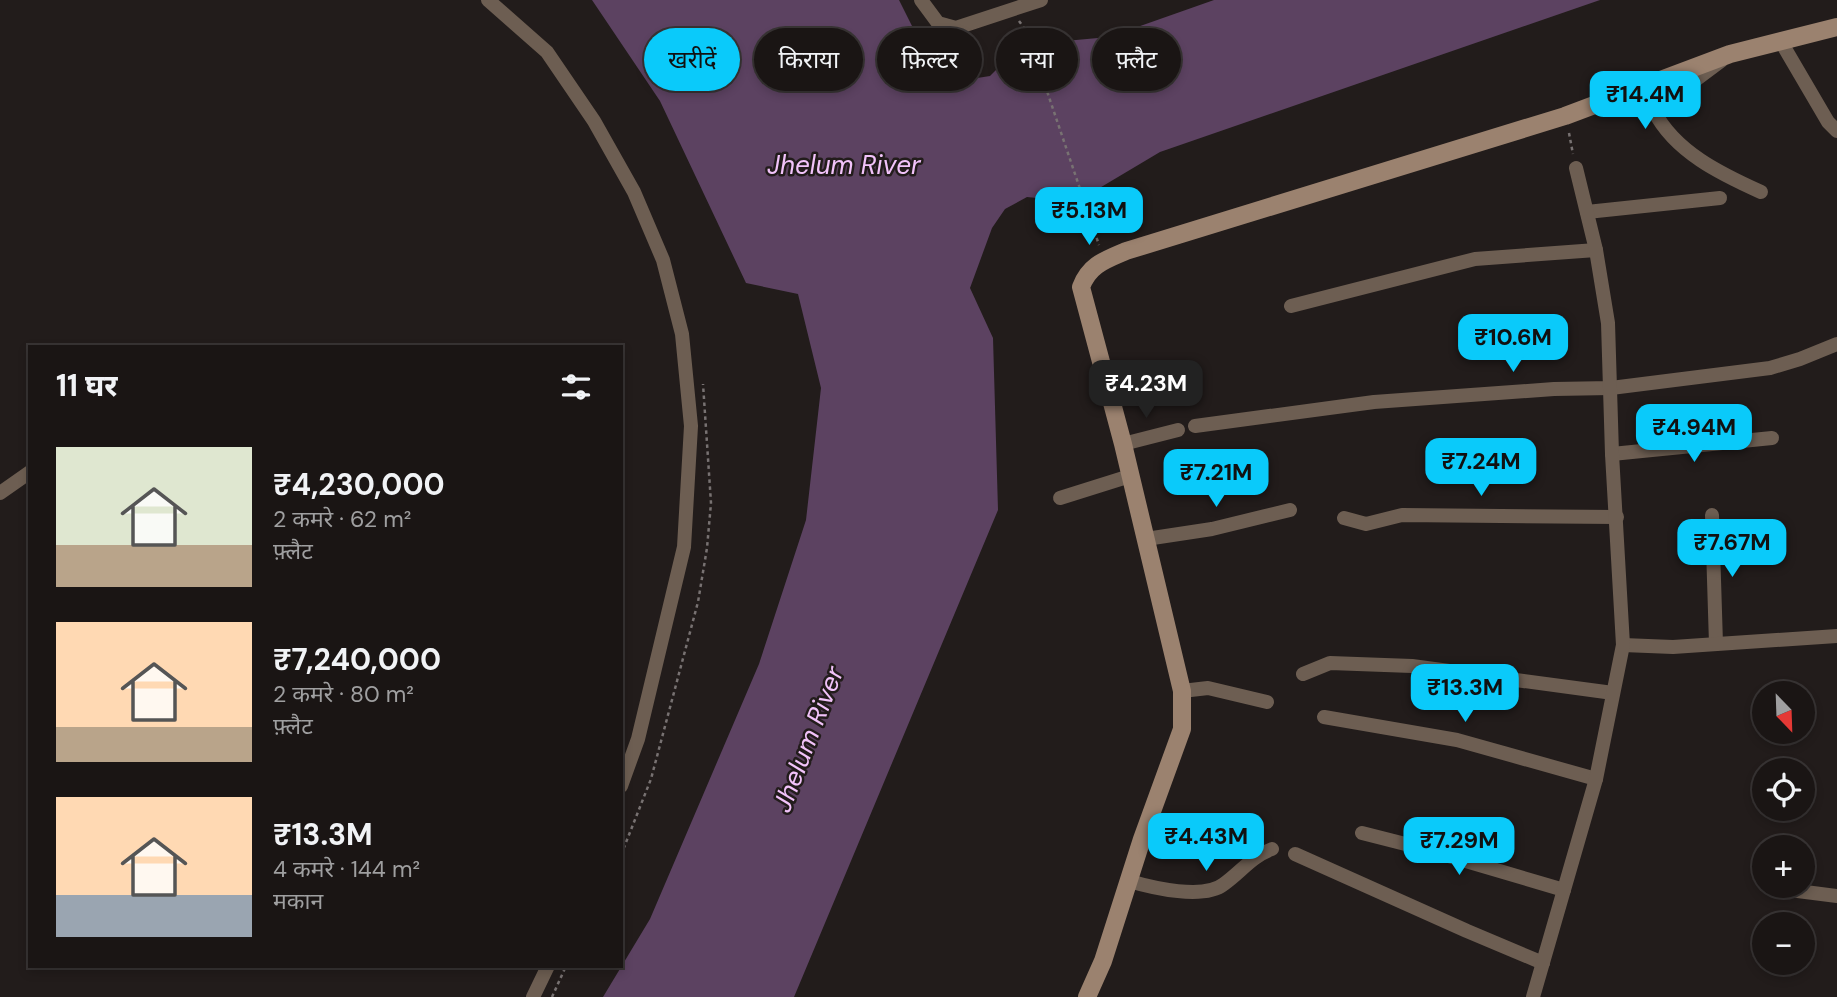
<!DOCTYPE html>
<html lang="hi">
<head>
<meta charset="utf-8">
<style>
	:root { --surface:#1a1514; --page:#272222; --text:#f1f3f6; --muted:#9f9fa0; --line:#383434; --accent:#0acafa }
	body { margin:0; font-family:"DM Sans","Noto Sans Devanagari",sans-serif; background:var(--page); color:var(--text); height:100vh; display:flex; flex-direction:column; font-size:26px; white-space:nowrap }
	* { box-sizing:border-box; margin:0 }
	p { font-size:23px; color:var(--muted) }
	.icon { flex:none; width:38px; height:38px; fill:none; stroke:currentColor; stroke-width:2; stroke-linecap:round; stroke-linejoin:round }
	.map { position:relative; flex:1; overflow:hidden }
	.side { position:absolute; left:28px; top:345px; width:595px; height:623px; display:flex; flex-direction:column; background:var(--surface); border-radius:0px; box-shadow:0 4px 10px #0003,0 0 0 2px var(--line) }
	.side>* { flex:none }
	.guide { position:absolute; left:644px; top:28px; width:665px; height:63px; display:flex; gap:14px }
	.needle { width:46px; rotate:157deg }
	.tools { position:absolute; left:1752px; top:681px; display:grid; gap:14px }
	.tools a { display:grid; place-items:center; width:63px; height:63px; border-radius:50%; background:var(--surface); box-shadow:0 4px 10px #0003,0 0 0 2px var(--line); font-size:35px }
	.price { position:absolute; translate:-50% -60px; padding:0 16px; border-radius:14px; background:var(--accent); color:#111; font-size:23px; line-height:46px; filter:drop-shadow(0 2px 4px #0008) }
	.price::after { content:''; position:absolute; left:50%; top:42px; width:21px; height:16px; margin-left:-10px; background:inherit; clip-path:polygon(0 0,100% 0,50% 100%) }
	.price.on { background:#222; color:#fff }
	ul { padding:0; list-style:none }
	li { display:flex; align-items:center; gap:21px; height:175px; padding:0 28px }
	li span { display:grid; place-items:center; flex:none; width:196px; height:140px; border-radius:0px; color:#555 }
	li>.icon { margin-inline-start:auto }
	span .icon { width:84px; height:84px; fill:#fffc; stroke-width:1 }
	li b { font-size:30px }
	h2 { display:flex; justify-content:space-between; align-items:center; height:84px; padding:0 28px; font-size:30px }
	.pill { padding:0 24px; border-radius:32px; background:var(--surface); box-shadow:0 4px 10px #0003,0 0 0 2px var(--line); font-size:24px; line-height:63px }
	.pill.on { background:var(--accent); color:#111 }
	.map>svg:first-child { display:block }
</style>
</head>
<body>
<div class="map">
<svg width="1837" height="997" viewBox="0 0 1837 997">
	<rect width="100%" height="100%" fill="#221c1b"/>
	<polygon fill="#5c4261" points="592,0 899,0 926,54 958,81 990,76 1021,45 1109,37 1214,0 1600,0 1160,152 1076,202 1027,197 1005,209 992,228 970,288 993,338 998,510 794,997 603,997 650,919 759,664 806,520 821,388 798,294 746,283 660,101"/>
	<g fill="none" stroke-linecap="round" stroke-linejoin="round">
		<g stroke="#787272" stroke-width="2.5" stroke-dasharray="3.5 3.5" stroke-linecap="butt">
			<polyline points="1019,21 1027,32 1099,245"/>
			<polyline points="1569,133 1573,154"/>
			<polyline points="621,855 651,779 698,602 707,548 711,503 703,384"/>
			<polyline points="552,997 566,966"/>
		</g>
		<g stroke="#6d5e52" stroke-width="14">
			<polyline points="488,0 547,52 594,121 634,192 663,260 682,334 691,426 684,547 638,739 621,786"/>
			<polyline points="921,0 938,23 956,28 1041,0"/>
			<polyline points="1780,40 1828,122 1837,131"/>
			<path d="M1721 61 1654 111C1675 152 1721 174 1761 192"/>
			<polyline points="1587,212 1720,198"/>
			<polyline points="1291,306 1475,259 1596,250"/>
			<polyline points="1195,426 1374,402 1554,389 1611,388 1770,368 1800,359 1837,344"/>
			<polyline points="1123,444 1178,430"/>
			<polyline points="1612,454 1772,438"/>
			<polyline points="0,493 30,472"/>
			<polyline points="1060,498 1130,476"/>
			<polyline points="1712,515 1716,644"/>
			<polyline points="1344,518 1366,524 1402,515 1617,517"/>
			<polyline points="1146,539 1212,529 1290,510"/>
			<polyline points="1623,645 1673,647 1837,636"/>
			<polyline points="1303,674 1330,663 1412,666 1613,693"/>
			<polyline points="1182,691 1208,688 1267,702"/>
			<polyline points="1324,717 1457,740 1596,779"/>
			<polyline points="1362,833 1425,849 1564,890"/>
			<polyline points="1295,854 1467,931 1543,963"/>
			<path d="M1129 881C1153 888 1204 900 1224 884 1241 872 1252 856 1272 849"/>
			<polyline points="1782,889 1837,896"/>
			<polyline points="533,997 548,966"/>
			<polyline points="1533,997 1596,779 1623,645 1612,454 1608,323 1596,250 1576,168"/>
		</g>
		<path stroke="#9b826f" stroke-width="18" d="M1087 997 1103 961 1142 839 1182 729V691L1123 444 1081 287C1089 265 1105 260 1126 251L1565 116 1730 54 1837 27"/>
	</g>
	<g text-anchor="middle" stroke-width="5" stroke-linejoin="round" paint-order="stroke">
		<g font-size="26" font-style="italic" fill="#f2c3fa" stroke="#221c1b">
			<text x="844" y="174">Jhelum River</text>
			<text transform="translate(808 739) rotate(-69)" y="9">Jhelum River</text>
		</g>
	</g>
</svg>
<div class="tools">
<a><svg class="needle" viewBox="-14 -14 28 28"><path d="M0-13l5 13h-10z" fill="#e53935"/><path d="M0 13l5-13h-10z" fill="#9f9fa0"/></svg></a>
<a><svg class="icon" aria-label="locate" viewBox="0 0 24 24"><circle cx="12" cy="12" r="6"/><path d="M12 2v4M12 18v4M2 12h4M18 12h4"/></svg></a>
<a>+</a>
<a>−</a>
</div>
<b class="price" style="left:1645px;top:131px">₹14.4M</b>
<b class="price" style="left:1089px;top:247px">₹5.13M</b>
<b class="price" style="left:1513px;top:374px">₹10.6M</b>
<b class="price on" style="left:1146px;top:420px">₹4.23M</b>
<b class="price" style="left:1694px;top:464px">₹4.94M</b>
<b class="price" style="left:1481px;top:498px">₹7.24M</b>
<b class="price" style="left:1216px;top:509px">₹7.21M</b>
<b class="price" style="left:1732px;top:579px">₹7.67M</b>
<b class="price" style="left:1465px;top:724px">₹13.3M</b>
<b class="price" style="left:1206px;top:873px">₹4.43M</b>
<b class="price" style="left:1459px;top:877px">₹7.29M</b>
<div class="guide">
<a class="pill on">खरीदें</a>
<a class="pill">किराया</a>
<a class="pill">फ़िल्टर</a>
<a class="pill">नया</a>
<a class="pill">फ़्लैट</a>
</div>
<section class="side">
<h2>11 घर<svg class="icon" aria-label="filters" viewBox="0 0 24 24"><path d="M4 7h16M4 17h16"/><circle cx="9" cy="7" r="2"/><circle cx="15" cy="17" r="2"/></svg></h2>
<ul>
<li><span style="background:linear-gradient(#dfe7d0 70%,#b9a48a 0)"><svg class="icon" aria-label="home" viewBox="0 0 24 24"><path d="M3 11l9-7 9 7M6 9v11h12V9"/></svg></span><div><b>₹4,230,000</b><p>2 कमरे · 62 m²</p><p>फ़्लैट</p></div></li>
<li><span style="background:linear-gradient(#ffd9b3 75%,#b9a48a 0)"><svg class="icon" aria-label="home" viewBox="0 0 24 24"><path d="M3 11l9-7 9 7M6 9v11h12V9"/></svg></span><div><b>₹7,240,000</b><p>2 कमरे · 80 m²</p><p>फ़्लैट</p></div></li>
<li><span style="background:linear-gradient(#ffd9b3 70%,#9aa5b1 0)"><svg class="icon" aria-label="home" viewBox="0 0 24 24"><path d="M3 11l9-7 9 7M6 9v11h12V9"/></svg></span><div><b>₹13.3M</b><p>4 कमरे · 144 m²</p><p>मकान</p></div></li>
</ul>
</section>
</div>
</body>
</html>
